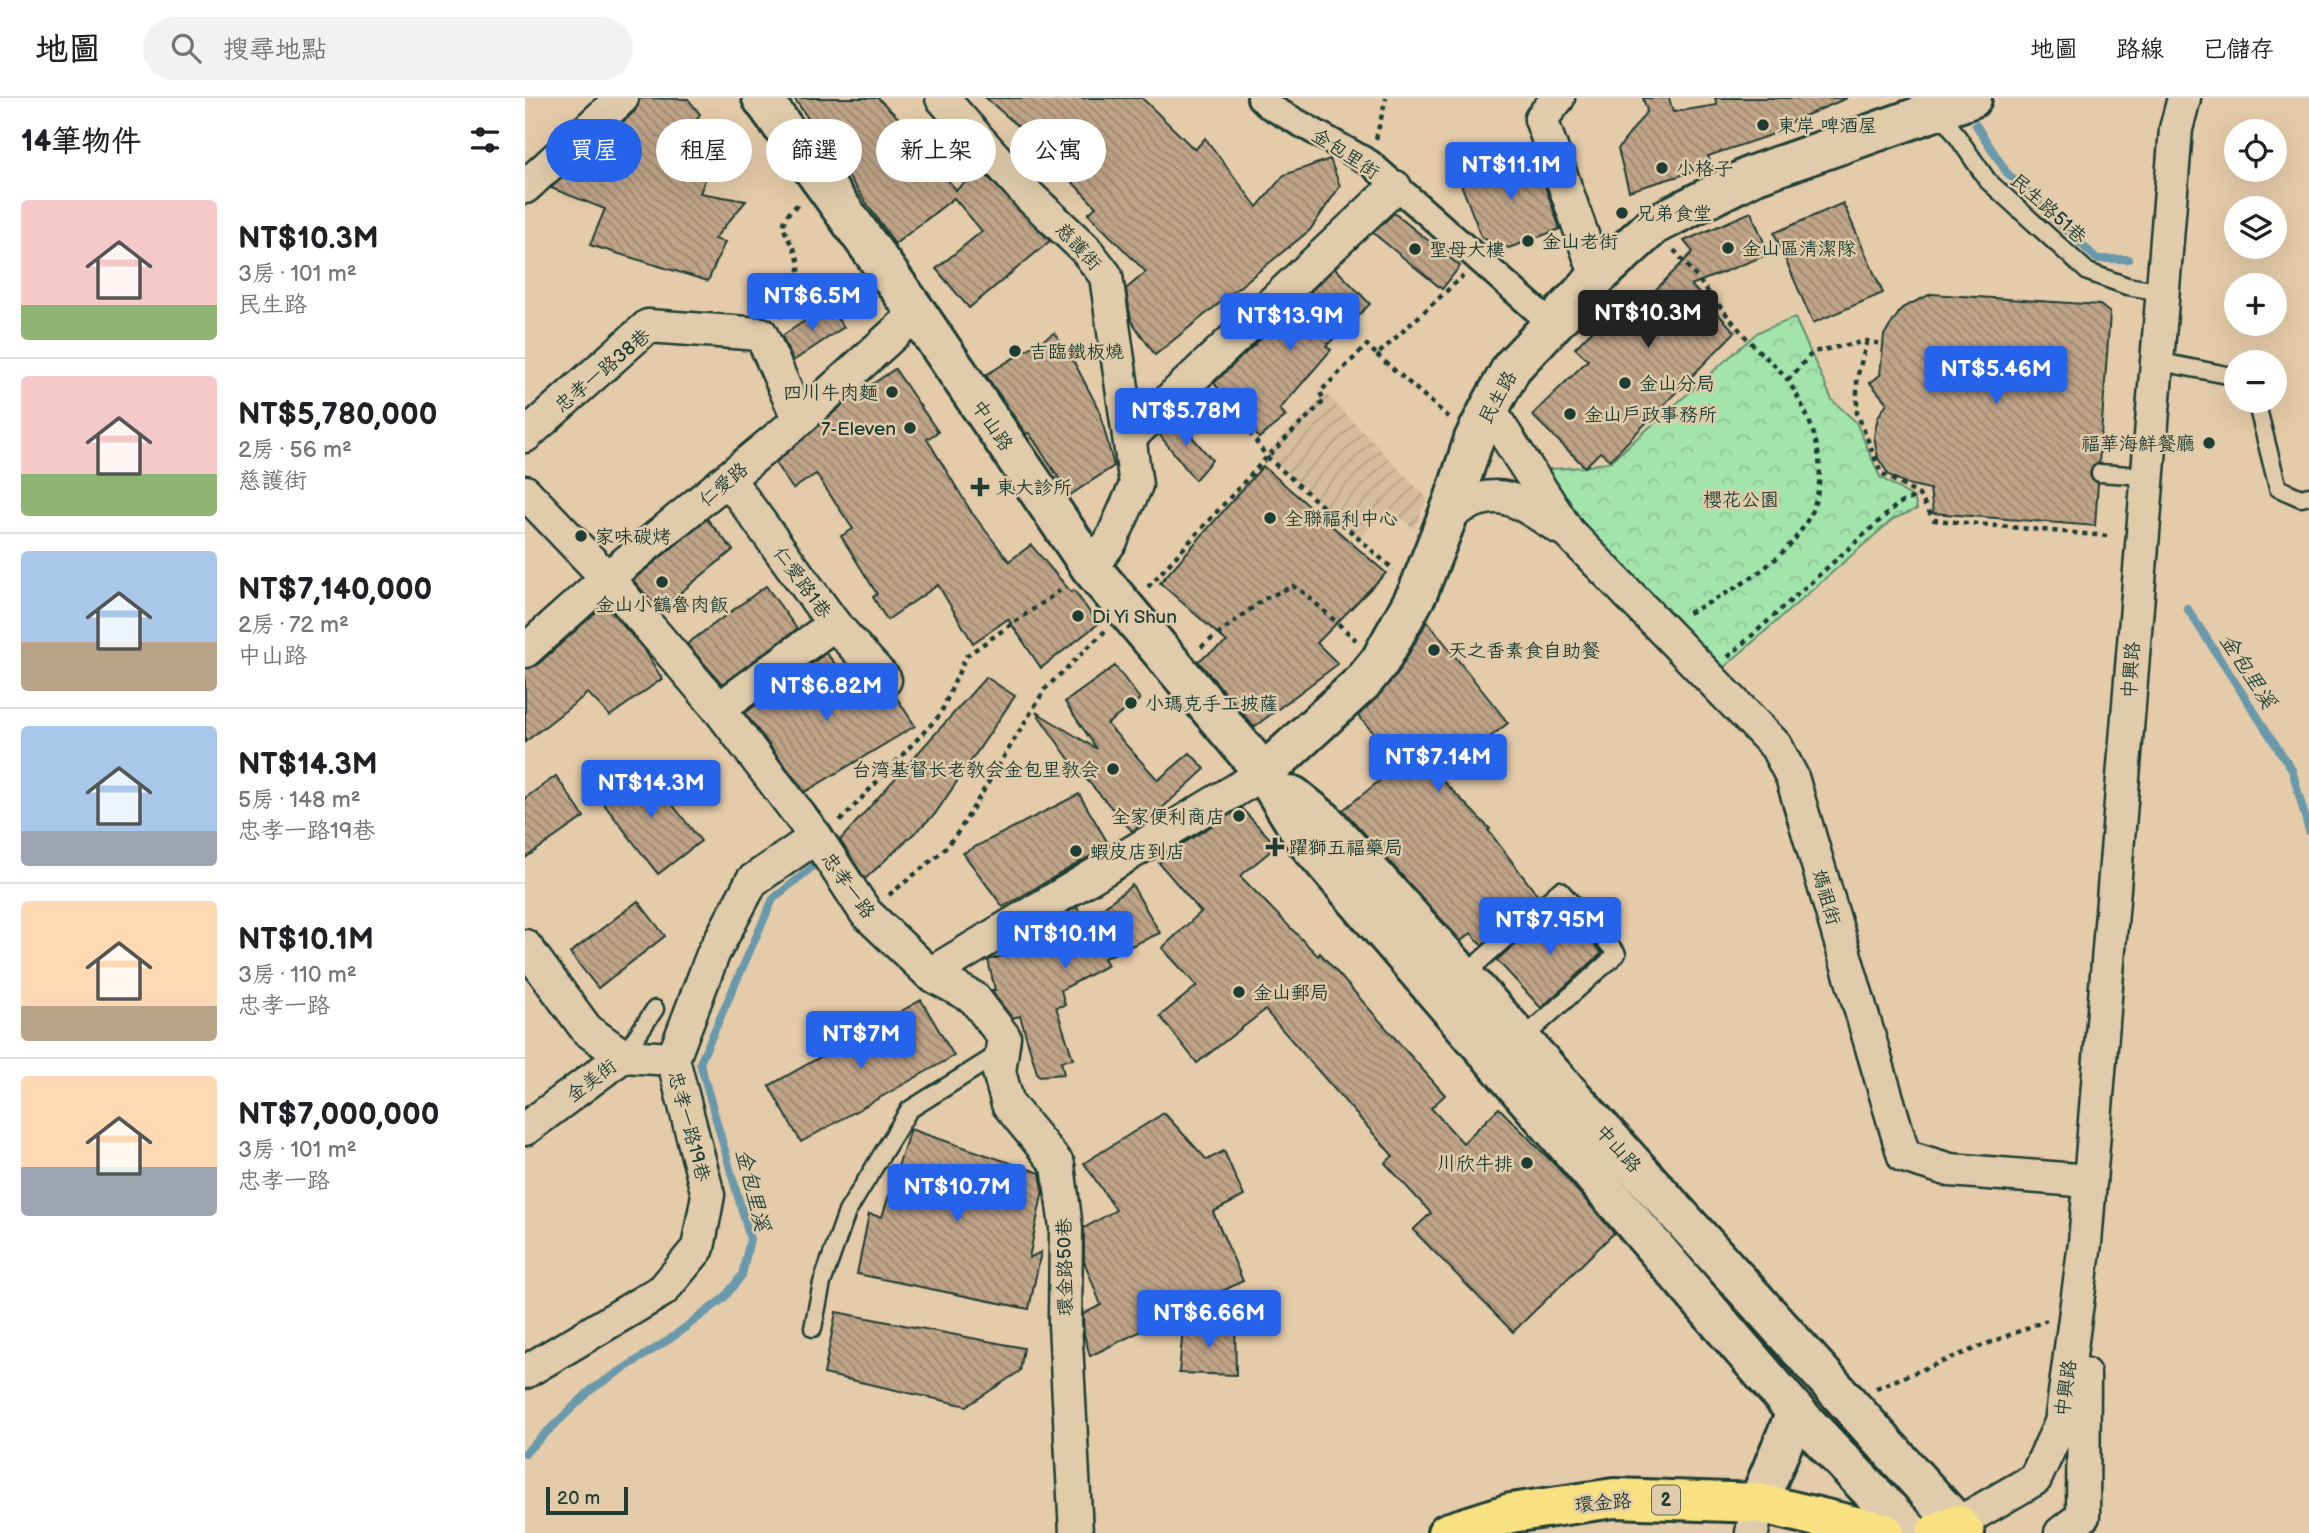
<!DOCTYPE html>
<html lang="zh-TW">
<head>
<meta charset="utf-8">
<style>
	:root { --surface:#fff; --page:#f2f2f2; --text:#202124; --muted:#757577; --line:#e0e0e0; --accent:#2563eb }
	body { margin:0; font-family:"Balsamiq Sans","LXGW WenKai TC",sans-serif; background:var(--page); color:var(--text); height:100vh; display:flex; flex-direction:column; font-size:26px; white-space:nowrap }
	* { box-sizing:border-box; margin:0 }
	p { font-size:23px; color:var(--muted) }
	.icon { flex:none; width:38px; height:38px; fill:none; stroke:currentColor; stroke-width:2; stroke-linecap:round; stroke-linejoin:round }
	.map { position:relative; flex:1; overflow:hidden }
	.panel { display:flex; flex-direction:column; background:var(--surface); width:525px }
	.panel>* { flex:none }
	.banner { position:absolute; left:21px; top:21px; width:665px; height:63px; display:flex; gap:14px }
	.tools { position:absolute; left:1699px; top:21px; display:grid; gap:14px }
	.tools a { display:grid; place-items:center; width:63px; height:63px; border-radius:50%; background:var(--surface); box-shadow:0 7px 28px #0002; font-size:35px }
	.scale { position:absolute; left:21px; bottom:18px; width:82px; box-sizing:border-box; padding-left:7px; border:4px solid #1f3d34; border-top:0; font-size:19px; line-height:24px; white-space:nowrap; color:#1f3d34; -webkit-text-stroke:5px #e0ccab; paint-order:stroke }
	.price { position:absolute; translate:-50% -60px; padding:0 16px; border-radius:7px; background:var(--accent); color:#fff; font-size:23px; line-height:46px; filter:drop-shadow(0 2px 4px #0008) }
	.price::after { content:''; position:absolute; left:50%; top:42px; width:21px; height:16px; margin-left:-10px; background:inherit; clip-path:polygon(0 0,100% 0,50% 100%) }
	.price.active { background:#222; color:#fff }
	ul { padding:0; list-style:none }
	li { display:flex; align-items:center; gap:21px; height:175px; padding:0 21px }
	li+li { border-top:2px solid var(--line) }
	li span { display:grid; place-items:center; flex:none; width:196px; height:140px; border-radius:7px; color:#555 }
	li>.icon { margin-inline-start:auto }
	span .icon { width:84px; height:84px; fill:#fffc; stroke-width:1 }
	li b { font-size:30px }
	h2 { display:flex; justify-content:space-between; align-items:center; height:84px; padding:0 21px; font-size:30px }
	.tag { padding:0 24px; border-radius:32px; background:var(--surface); box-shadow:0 7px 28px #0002; font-size:24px; line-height:63px }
	.tag.active { background:var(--accent); color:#fff }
	header { display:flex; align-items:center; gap:42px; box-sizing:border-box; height:98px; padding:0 35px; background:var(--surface); border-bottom:2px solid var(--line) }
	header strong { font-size:33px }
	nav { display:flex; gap:38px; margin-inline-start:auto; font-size:24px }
	.search { width:490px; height:63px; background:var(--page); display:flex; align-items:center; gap:18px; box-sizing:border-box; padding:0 24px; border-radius:38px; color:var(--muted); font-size:26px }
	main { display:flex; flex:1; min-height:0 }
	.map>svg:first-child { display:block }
</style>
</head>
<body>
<header>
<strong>地圖</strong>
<div class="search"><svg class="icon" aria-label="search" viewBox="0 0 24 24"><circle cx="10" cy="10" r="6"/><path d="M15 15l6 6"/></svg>搜尋地點</div>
<nav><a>地圖</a><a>路線</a><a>已儲存</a></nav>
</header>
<main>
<section class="panel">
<h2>14筆物件<svg class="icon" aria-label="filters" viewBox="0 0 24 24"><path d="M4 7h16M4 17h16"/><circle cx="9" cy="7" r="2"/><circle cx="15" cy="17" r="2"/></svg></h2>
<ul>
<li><span style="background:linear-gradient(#f6c9c9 75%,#8fb573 0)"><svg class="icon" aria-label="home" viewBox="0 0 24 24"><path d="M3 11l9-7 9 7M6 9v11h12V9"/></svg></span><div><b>NT$10.3M</b><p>3房 · 101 m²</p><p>民生路</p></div></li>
<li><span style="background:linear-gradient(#f6c9c9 70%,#8fb573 0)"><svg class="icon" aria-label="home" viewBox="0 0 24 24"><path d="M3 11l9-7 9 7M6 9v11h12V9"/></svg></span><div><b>NT$5,780,000</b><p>2房 · 56 m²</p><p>慈護街</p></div></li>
<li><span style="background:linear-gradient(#a9c7e8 65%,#b9a48a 0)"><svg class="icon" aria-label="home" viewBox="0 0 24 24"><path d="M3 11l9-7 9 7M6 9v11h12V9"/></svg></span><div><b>NT$7,140,000</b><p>2房 · 72 m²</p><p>中山路</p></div></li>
<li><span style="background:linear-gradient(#a9c7e8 75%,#9aa5b1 0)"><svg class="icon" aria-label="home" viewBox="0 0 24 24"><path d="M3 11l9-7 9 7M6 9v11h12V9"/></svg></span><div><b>NT$14.3M</b><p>5房 · 148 m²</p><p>忠孝一路19巷</p></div></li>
<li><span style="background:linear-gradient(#ffd9b3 75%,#b9a48a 0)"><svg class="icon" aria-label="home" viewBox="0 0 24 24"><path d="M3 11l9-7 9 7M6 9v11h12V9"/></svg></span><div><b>NT$10.1M</b><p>3房 · 110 m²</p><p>忠孝一路</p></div></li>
<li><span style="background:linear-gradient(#ffd9b3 65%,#9aa5b1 0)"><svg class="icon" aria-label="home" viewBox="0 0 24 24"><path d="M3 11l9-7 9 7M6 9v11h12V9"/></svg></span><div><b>NT$7,000,000</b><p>3房 · 101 m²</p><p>忠孝一路</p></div></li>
</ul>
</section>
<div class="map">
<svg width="1784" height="1435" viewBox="0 0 1784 1435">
	<defs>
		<pattern id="industrial-furrows" width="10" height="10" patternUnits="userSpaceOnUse" patternTransform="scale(1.75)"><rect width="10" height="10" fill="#d5bc9d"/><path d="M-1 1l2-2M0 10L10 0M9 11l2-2" fill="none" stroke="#b6a288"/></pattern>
		<pattern id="park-crowns" width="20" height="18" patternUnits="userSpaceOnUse" patternTransform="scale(1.75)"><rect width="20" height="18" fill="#a3e3ac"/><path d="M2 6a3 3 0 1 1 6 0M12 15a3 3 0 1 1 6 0" fill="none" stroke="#8cc495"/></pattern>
		<pattern id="building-back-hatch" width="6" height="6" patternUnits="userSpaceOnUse" patternTransform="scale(1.75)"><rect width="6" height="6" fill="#c0a488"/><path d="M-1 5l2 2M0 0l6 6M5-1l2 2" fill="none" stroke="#9b8770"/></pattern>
	</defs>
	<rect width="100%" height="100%" fill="#e4cba9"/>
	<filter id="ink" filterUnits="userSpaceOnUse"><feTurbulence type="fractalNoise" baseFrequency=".0143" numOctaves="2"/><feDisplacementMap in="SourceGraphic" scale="14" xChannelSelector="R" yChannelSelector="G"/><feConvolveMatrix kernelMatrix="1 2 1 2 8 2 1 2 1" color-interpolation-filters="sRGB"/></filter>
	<g filter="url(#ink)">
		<polygon fill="url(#industrial-furrows)" points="801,296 902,400 889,431 864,410 835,440 741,355"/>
		<polygon fill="url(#park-crowns)" stroke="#619070" stroke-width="2" points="1270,220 1307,302 1331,324 1355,379 1389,400 1392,411 1368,421 1196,572 1031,406 1010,372 1060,369 1086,363 1233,234"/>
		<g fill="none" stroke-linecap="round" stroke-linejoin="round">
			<g stroke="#6999ab" stroke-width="8">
				<polyline points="1451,27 1482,75 1572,161 1603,161"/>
				<polyline points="1662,510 1767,672 1784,733"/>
				<polyline points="0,1355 67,1291 145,1241 199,1200 217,1177 225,1141 175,965 248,801 286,770"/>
			</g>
		</g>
		<g fill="url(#building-back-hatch)" stroke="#1f3d34" stroke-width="2">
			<polygon points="115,0 163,1 175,16 158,42 192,52 175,95 221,103 189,141 200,144 183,183 65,147 80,111 26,90 68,51 107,64 87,34 110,13"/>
			<polygon points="269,0 353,0 408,54 403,58 431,92 456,72 525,143 444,210 411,171 457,133 429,100 370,146"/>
			<polygon points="461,0 617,0 670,52 680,40 732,109 759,77 805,61 815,88 785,132 630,257 606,222 601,191 621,174 563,116 571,109 502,36"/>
			<polygon points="1118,0 1144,0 1148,14 1192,7 1190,0 1322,0 1256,28 1258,33 1183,58 1187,68 1104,93 1093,51 1122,13"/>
			<polygon points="1008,53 1035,131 984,150 957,140 934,81"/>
			<polygon points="1318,105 1358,195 1288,225 1249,135"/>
			<polygon points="1226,114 1244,156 1166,187 1210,234 1085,362 1075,354 1060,369 1007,317 1063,262 1050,250 1085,215 1097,226 1168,154 1159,143"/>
			<polygon points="869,115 935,168 917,191 848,135"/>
			<polygon points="810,170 845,206 801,248 806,252 755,311 761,318 734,340 689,285"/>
			<polygon points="1406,196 1575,207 1585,215 1574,365 1565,374 1566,380 1573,385 1570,428 1408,415 1405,391 1382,386 1364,377 1353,360 1349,338 1353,319 1362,305 1345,285 1355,277 1359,237 1377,210"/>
			<polygon points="302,208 319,229 268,263 257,238"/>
			<polygon points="529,235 546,258 574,312 589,368 545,397 504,335 501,336 461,277"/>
			<polygon points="370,271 413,334 402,341 447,415 484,463 506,447 546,494 549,492 573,526 516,570 483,521 448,545 413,487 362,522 348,499 352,496 316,438 328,431 291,376 268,391 250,365 321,304"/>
			<polygon points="651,320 687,362 670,382 634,336"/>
			<polygon points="738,368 861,475 792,545 813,566 729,629 673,563 702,544 635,485"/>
			<polygon points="182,421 208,452 134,512 108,482"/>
			<polygon points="241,488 272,531 197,586 162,546"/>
			<polygon points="80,506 121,554 137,581 85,618 63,595 0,644 0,571 12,567"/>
			<polygon points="902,523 983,625 914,679 965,731 963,732 1013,798 957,847 946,835 936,843 818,712 877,665 833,618 872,577"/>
			<polygon points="301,555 335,596 343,591 355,600 370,597 390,628 280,694 220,615"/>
			<polygon points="590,568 615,601 582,626 633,682 665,655 680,671 622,724 607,733 546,664 511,614 572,651 540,604"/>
			<polygon points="461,579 490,598 410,716 340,781 315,742"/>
			<polygon points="118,669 176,743 133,776 75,701"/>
			<polygon points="31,678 59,719 0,760 0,700"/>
			<polygon points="554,696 584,747 478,809 438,755"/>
			<polygon points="716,710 752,748 715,778 793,858 795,855 920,997 906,1010 938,1045 974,1010 1032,1069 1089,1135 988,1234 888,1132 906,1115 860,1065 868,1058 740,912 672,965 635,918 672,888 637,850 676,814 634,765 659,745"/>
			<polygon points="607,787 635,835 579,860 583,867 536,892 540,907 531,909 548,961 536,963 539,976 513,978 495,918 487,920 466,892 470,892 463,862 525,846 515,831 551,809 562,822"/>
			<polygon points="113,803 140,838 73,890 45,855"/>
			<polygon points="1034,807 1077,855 1016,910 972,862"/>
			<polygon points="396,902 429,958 276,1044 244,988"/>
			<polygon points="639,1015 682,1062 699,1053 719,1098 688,1114 718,1183 565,1258 559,1236 558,1216 576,1207 559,1163 559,1130 591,1112 559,1065"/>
			<polygon points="385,1031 515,1075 518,1092 504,1160 516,1154 504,1211 332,1176 344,1116 357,1119"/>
			<polygon points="311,1214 499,1250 495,1273 442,1308 299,1276"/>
			<polygon points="710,1226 711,1277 654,1275 658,1229"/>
		</g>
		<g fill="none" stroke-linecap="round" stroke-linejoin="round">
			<defs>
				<g id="service">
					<polyline points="1414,12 1463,83 1563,174 1602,188 1637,194"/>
					<polyline points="1631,263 1712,279"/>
					<polyline points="1731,303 1753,390 1776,400 1784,398"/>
					<polyline points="1575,375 1620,378"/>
					<polyline points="939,877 1035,792 1092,856 996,942"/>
					<polyline points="98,958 130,911"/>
					<polyline points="288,1230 297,1185 322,1114 384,1012 475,955"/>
				</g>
				<polyline id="pedestrian" points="735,0 742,7 845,65 1028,227"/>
				<g id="minor">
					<polyline points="417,0 504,98 560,151 581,178 611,387 586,443 566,470"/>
					<polyline points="1033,0 1016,21 1072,179"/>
					<polyline points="0,89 97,0"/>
					<polyline points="964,311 1043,434 1251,648 1267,679 1379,1058 1425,1072 1565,1083"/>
					<polyline points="0,338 123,228 236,236 274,322"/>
					<polyline points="606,338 870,89"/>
					<polyline points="204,382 309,526 360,582"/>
					<polyline points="0,394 82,480 194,611 291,739 341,815 405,876 739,675"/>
					<path d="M924 416C975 384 990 402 1035 430"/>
					<polyline points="0,553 82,480 274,322 392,215"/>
					<polyline points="194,611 309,526"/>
					<polyline points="0,848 62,932 98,958 148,961"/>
					<polyline points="405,876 449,900 479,939 474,974 483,1006 533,1067 541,1130 540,1226 551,1435"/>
					<polyline points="0,1031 98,958"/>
					<polyline points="0,1274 138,1192 173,1150 183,1097 148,961 188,856 227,783 291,739"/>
					<polyline points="1432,1426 1510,1381 1536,1325 1560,1145 1651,31 1659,0"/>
					<polyline points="1227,1435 1233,1405"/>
					<polyline points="1536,1435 1558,1418 1559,1276"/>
				</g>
				<g id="tertiary">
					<polyline points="237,0 392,215 566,470 739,675 782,744 1271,1314 1386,1435"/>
					<polyline points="739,675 838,584 855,563 893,494 929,402 949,341 964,311 987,269 1072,179 1129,127 1228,77 1447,0"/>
					<polyline points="768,698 799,723 1432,1426"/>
					<polyline points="1233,1405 1271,1314"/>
				</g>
				<g id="primary">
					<polyline points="922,1435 986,1415 1089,1400 1233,1405 1360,1435"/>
					<polyline points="1411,1435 1432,1426 1440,1435"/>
				</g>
			</defs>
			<use href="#service" stroke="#1f3d34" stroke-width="21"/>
			<use href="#pedestrian" stroke="#1f3d34" stroke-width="30"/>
			<use href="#minor" stroke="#1f3d34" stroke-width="37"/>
			<use href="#tertiary" stroke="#1f3d34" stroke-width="44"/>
			<use href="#primary" stroke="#1f3d34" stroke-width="44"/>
			<g stroke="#1f3d34" stroke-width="4.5" stroke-dasharray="5 5" stroke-linecap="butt">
				<polyline points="851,41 861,0"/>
				<path d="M1149 152C1175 183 1200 216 1227 246 1239 259 1255 270 1264 284 1339 404 1266 466 1161 516"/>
				<path d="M255 219C265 210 275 183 274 168 272 141 241 129 274 106"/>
				<polyline points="1342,243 1332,280 1332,315 1356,375 1394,397 1409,422 1582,438"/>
				<polyline points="852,257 926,321"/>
				<polyline points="1263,282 1288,254 1342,243 1356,246"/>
				<polyline points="695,294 742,359 869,472"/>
				<polyline points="623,489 742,359 799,303 795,294 842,247 852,257 938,178"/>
				<polyline points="676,549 739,501 768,488 778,494 831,542"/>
				<polyline points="1203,559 1373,406 1394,397"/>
				<polyline points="315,723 415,617 441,558 540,489"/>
				<polyline points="364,797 417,754 434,733 520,591 580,533"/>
				<polyline points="1351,1290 1522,1222"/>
			</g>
			<use href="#service" stroke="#e0ccab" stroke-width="16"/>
			<use href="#pedestrian" stroke="#e0ccab" stroke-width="24"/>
			<use href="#minor" stroke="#e0ccab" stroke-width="32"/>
			<use href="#tertiary" stroke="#e0ccab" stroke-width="38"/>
			<use href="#primary" stroke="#f9e181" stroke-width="38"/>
		</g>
	</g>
	<g fill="#1f3d34" stroke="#e0ccab" stroke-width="2.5">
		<circle cx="1238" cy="27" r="7"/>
		<circle cx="1137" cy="70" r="7"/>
		<circle cx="1097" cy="115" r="7"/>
		<circle cx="1003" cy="143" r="7"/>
		<circle cx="1203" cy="150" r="7"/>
		<circle cx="890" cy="151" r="7"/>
		<circle cx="490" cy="253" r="7"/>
		<circle cx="1100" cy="285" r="7"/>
		<circle cx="367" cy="294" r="7"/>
		<circle cx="1045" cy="316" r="7"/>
		<circle cx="385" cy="330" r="7"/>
		<circle cx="1684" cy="345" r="7"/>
		<path d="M451.5 378.5h7v7h7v7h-7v7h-7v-7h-7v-7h7z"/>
		<circle cx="745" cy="420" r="7"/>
		<circle cx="56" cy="438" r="7"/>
		<circle cx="137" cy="484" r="7"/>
		<circle cx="553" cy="518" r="7"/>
		<circle cx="909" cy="552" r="7"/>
		<circle cx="606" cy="605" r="7"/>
		<circle cx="588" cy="671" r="7"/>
		<circle cx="714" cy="718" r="7"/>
		<path d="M746.5 738.5h7v7h7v7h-7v7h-7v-7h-7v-7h7z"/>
		<circle cx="551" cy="753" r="7"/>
		<circle cx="714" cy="894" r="7"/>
		<circle cx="1002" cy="1065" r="7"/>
	</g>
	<g text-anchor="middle" stroke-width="5" stroke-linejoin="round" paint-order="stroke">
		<rect fill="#e0ccab" stroke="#596858" stroke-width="2" x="1127" y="1387.5" width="28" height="29" rx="5"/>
		<g font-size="18" font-weight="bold" fill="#1f3d34">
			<text x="1141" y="1408">2</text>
		</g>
		<g font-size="19" fill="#1f3d34" stroke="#e0ccab" text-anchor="start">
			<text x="1252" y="34">東岸 啤酒屋</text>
			<text x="1151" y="77">小格子</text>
			<text x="1111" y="122">兄弟食堂</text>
			<text x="1017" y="150">金山老街</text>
			<text x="1217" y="157">金山區清潔隊</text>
			<text x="904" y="158">聖母大樓</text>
			<text x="504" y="260">吉臨鐵板燒</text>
			<text x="1114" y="292">金山分局</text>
			<text x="353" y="301" text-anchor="end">四川牛肉麵</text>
			<text x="1059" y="323">金山戶政事務所</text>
			<text x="371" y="337" text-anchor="end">7-Eleven</text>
			<text x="1670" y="352" text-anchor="end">福華海鮮餐廳</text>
			<text x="471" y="396">東大診所</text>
			<text x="759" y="427">全聯福利中心</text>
			<text x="70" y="445">家味碳烤</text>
			<text x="137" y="513" text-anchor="middle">金山小鶴魯肉飯</text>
			<text x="567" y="525">Di Yi Shun</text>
			<text x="923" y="559">天之香素食自助餐</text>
			<text x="620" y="612">小瑪克手工披薩</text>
			<text x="574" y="678" text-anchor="end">台湾基督长老教会金包里教会</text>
			<text x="700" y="725" text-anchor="end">全家便利商店</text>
			<text x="764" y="756">躍獅五福藥局</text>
			<text x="565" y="760">蝦皮店到店</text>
			<text x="728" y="901">金山郵局</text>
			<text x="988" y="1072" text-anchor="end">川欣牛排</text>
		</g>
		<g font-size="19" fill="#1f3d34" stroke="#e0ccab">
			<text transform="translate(821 55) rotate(33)" y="7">金包里街</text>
			<text transform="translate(1524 110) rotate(42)" y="7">民生路51巷</text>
			<text transform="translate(554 148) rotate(47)" y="7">慈護街</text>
			<text transform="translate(77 272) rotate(-40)" y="7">忠孝一路38巷</text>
			<text transform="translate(972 299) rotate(-61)" y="7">民生路</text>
			<text transform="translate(468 327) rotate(56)" y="7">中山路</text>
			<text transform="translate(198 386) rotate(-40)" y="7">仁愛路</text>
			<text transform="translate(278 484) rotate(54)" y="7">仁愛路1巷</text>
			<text transform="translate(1605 572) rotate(-86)" y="7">中興路</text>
			<text transform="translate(324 787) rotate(54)" y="7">忠孝一路</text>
			<text transform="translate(1302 799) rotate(74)" y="7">媽祖街</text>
			<text transform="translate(66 982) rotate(-37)" y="7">金美街</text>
			<text transform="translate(165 1028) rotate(75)" y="7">忠孝一路19巷</text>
			<text transform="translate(1094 1050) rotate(48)" y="7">中山路</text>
			<text transform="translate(539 1169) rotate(-91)" y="7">環金路50巷</text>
			<text transform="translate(1540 1290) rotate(-82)" y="7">中興路</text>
			<text transform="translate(1078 1404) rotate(-5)" y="7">環金路</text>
		</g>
		<g font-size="19" fill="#26453a" stroke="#e0ccab">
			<text x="1216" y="408">櫻花公園</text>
		</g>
		<g font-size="21" font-style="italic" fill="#25453e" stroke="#e0ccab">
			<text transform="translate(1723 573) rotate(57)" y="7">金包里溪</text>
			<text transform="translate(228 1092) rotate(76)" y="7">金包里溪</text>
		</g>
	</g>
</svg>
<div class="tools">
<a><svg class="icon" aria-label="locate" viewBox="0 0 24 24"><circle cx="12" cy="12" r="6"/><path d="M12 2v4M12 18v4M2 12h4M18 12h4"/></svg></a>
<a><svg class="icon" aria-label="layers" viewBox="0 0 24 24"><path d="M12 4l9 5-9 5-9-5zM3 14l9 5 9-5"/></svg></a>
<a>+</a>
<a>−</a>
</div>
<div class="scale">20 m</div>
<b class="price" style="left:986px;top:104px">NT$11.1M</b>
<b class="price" style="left:287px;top:235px">NT$6.5M</b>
<b class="price active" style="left:1123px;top:252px">NT$10.3M</b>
<b class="price" style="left:765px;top:255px">NT$13.9M</b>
<b class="price" style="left:1471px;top:308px">NT$5.46M</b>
<b class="price" style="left:661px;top:350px">NT$5.78M</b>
<b class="price" style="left:301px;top:625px">NT$6.82M</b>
<b class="price" style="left:913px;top:696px">NT$7.14M</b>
<b class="price" style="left:126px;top:722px">NT$14.3M</b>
<b class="price" style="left:1025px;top:859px">NT$7.95M</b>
<b class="price" style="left:540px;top:873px">NT$10.1M</b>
<b class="price" style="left:336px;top:973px">NT$7M</b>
<b class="price" style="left:432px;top:1126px">NT$10.7M</b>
<b class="price" style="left:684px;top:1252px">NT$6.66M</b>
<div class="banner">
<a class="tag active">買屋</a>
<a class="tag">租屋</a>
<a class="tag">篩選</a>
<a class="tag">新上架</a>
<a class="tag">公寓</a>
</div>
</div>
</main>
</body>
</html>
